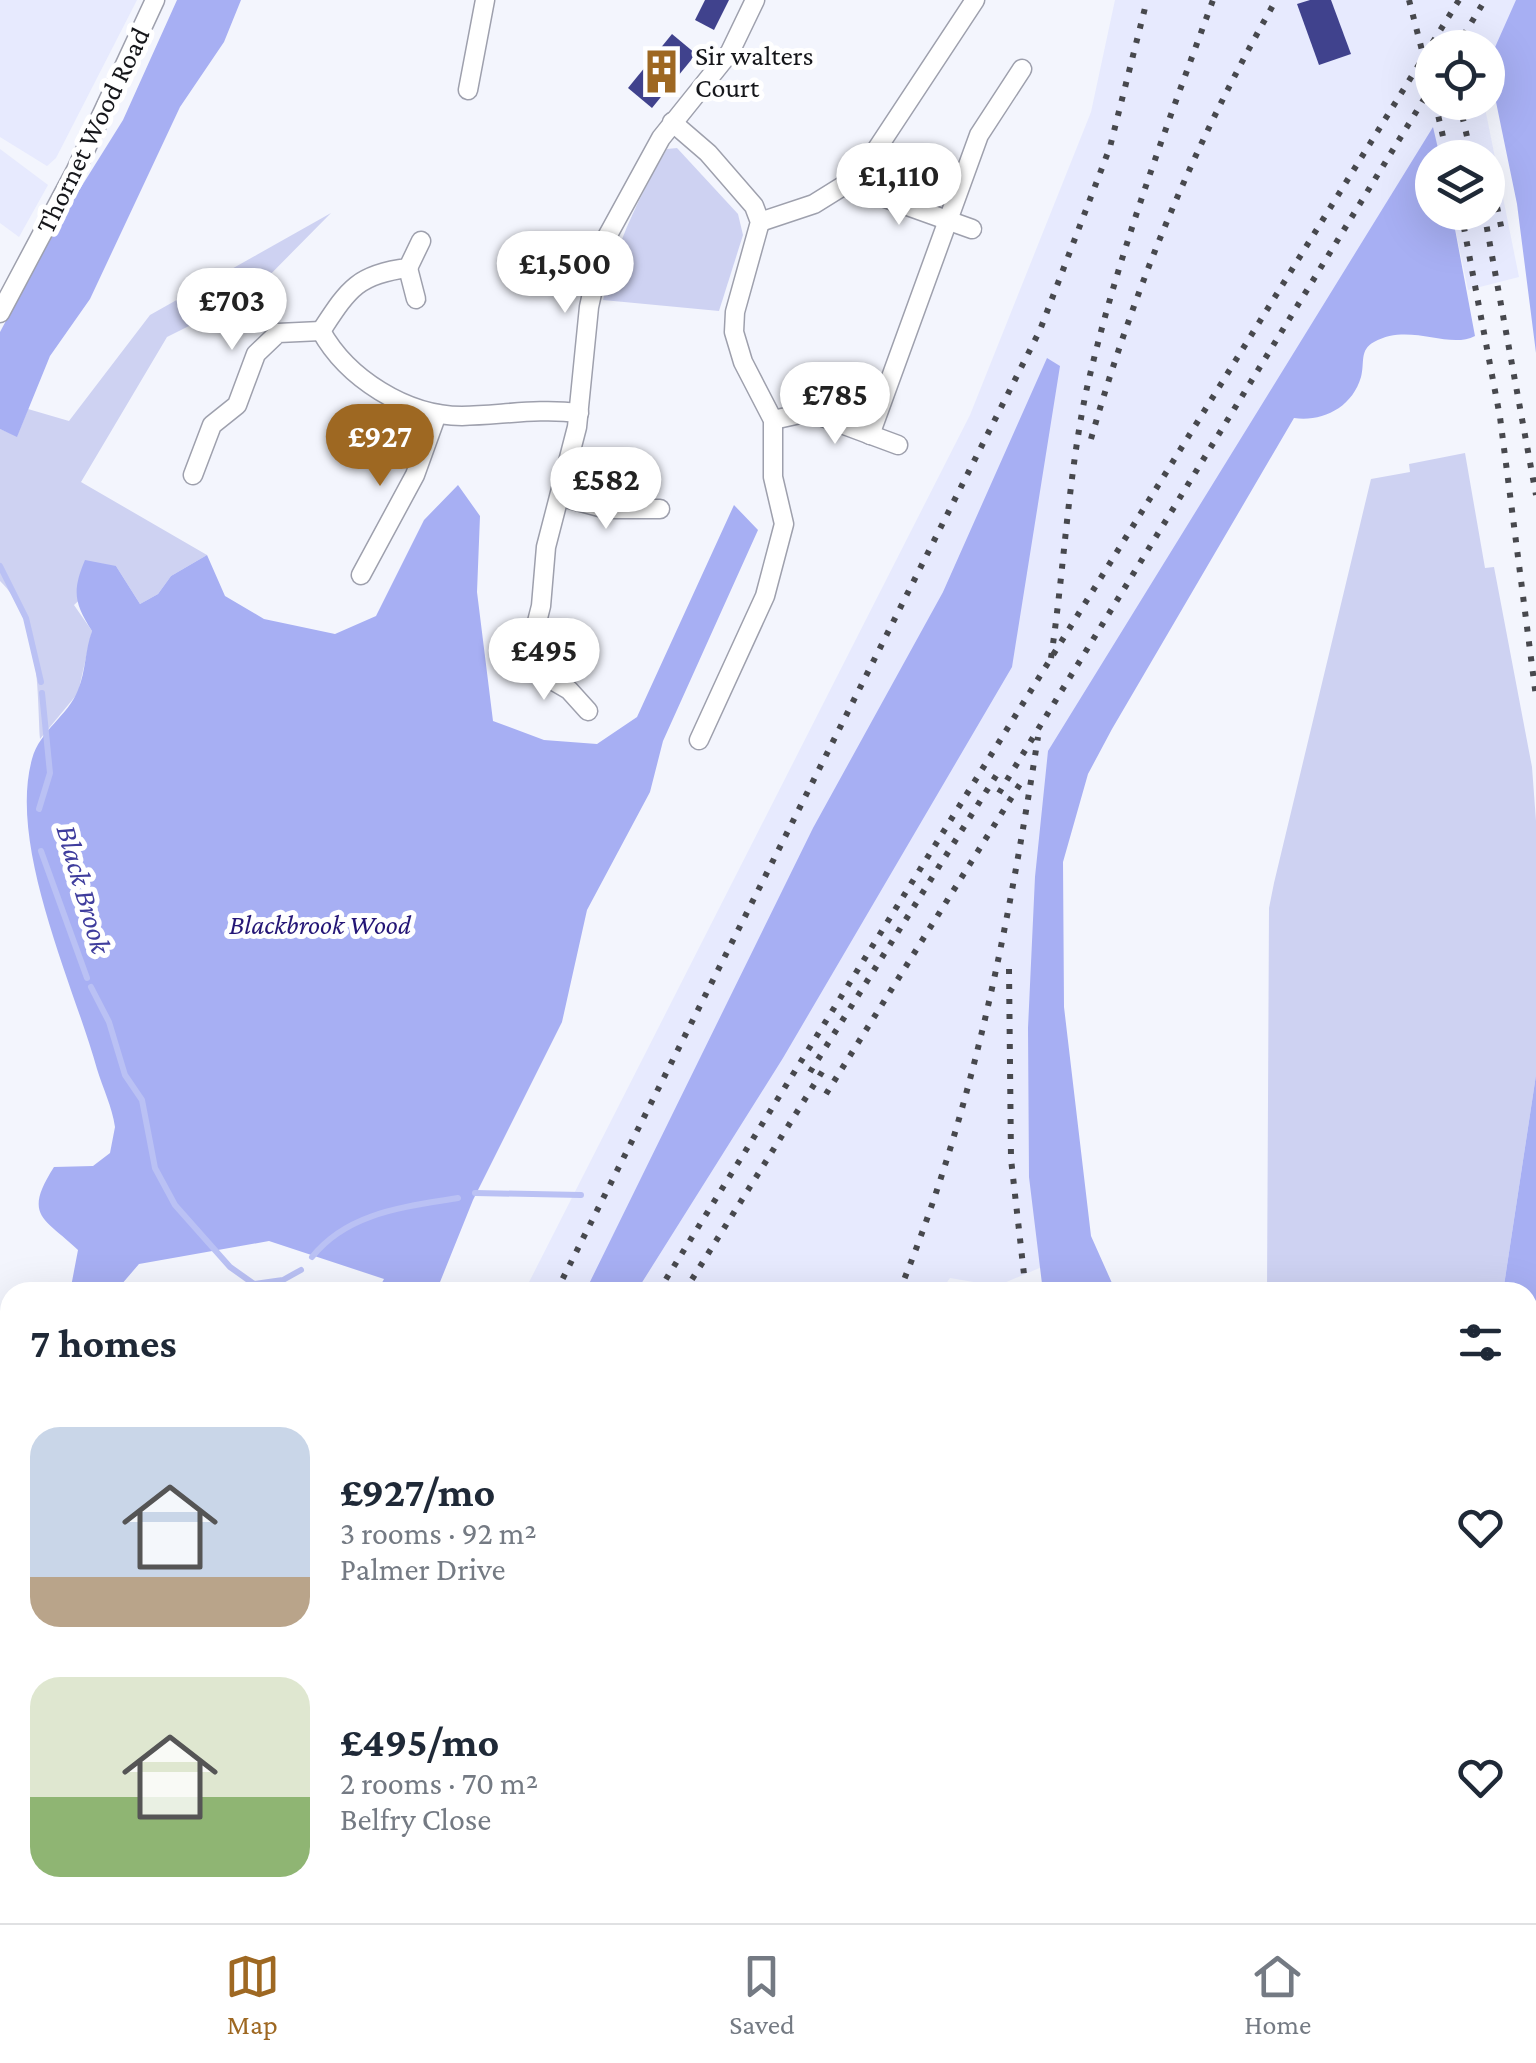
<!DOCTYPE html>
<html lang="en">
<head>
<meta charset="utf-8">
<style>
	:root { --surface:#fff; --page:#f6f6f7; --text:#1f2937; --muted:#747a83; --line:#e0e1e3; --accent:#9e6822 }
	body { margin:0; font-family:"Crimson Pro",serif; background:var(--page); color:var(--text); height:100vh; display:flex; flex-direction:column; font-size:38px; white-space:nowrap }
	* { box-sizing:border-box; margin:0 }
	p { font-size:32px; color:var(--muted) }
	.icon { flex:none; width:55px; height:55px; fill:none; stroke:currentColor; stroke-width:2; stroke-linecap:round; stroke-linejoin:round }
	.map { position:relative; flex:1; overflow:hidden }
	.side { position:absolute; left:0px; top:1282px; width:1538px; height:642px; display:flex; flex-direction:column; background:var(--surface); border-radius:30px 30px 0 0; box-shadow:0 10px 40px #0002 }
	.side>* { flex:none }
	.fabs { position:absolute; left:1415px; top:30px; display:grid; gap:20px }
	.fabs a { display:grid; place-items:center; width:90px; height:90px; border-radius:50%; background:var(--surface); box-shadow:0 10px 40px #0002; font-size:50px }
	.price { position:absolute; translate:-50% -85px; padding:0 22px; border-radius:35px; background:#fff; color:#222; font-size:32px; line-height:65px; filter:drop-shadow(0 2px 5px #0008) }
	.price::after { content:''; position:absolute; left:50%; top:60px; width:30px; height:22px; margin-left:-15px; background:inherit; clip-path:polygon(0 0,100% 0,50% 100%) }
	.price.on { background:var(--accent); color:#fff }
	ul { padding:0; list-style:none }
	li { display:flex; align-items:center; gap:30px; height:250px; padding:0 30px }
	li span { display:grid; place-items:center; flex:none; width:280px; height:200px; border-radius:30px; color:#555 }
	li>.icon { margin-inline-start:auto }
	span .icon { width:120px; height:120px; fill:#fffc; stroke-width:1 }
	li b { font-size:42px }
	h2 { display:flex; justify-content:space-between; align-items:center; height:120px; padding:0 30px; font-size:42px }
	.tab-bar { display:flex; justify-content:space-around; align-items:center; height:140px; border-top:2px solid var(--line); background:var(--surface); font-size:28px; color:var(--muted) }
	.tab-bar a { display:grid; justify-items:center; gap:5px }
	.tab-bar .on { color:var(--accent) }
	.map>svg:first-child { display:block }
</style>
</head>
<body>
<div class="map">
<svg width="1536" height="1923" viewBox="0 0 1536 1923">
	<rect width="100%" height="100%" fill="#f3f5fd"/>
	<g fill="#e7eafe">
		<polygon points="0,0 137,0 56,158 47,166 0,137"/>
		<polygon points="1115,0 1533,0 1488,73 1488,48 1432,48 1432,102 1484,103 1519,277 1468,290 1452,213 1488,212 1488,158 1432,158 1058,765 1049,1264 997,1286 950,1278 940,1292 524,1292 970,415 1091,112"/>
		<polygon points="0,149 48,185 19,237 0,223"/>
		<polygon points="1536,1345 1536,1844 1528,1913 1528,1456"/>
	</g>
	<g fill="#ced2f2">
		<path d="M677 148 738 214 743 235 719 311 603 300C616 245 638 198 667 149Z"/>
		<path d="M331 213 249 296 167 337 81 482 207 555 171 576 158 594 140 604 116 566 74 605 92 631 78 693 40 739C37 686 40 620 0 581V429L17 436 28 409 69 421 150 315Z"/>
		<polygon points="1465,453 1485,568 1494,567 1532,767 1536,821 1536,1075 1503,1292 1267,1292 1269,908 1274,883 1371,479 1410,472 1409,464"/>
		<polygon points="0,1853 10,1855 10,1915 207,1915 203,1923 0,1923"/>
	</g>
	<g fill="#a7aff3">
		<polygon points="177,0 241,0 224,42 180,107 90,299 50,356 17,437 0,429 0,332 53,232 123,120"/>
		<polygon points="1516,0 1536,0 1536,353 1517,204 1488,63"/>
		<path d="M1433 127 1440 157 1432 158V212L1452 213 1475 336C1448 350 1410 322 1374 342 1359 350 1365 363 1361 377 1352 408 1322 422 1294 418L1112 729 1088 774 1063 862 1064 1007 1091 1236 1116 1292H1043L1029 1177 1028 1028 1035 877 1048 751Z"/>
		<polygon points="1047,358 1060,366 1012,667 783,1058 636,1292 585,1292 813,828 943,592"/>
		<path d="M458 485 480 516 477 592 493 721 544 740 597 744 637 717 734 505 758 530 663 741 650 792 587 910 562 1022 473 1200 436 1292H377L384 1279 269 1241 139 1264 115 1292H70L78 1250C45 1218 22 1217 54 1167L93 1166 110 1153 115 1127C112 1106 103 1089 97 1069 73 983 8 846 32 759 40 730 68 716 78 690 86 671 85 650 92 631 74 603 72 591 85 560L116 566 140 604 158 594 171 576 207 555 225 596 264 619 335 634 376 616 424 520Z"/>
		<polygon points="1536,1075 1536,1345 1528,1456 1528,1292 1503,1292"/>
		<polygon points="40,1915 208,1915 204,1923 38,1923"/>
		<polygon points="515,1915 723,1915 718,1923 507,1923"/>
		<polygon points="1029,1915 1147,1915 1148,1923 1032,1923"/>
		<polygon points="1205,1915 1474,1915 1473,1923 1207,1923"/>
	</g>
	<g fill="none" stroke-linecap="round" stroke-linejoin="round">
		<g stroke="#bac1f4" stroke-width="6">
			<polyline points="0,566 26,618 41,682"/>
			<polyline points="39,809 50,773 42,693"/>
			<polyline points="41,851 87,978"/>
			<polyline points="91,987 109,1022 125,1075 142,1100 155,1168 175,1205 230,1267 254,1284 283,1280 301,1270"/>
			<polyline points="475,1193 581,1195"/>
			<path d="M312 1257C348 1212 405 1207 458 1198"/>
		</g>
	</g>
	<g fill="#40428d">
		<polygon points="705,0 729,0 714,30 695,20"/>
		<polygon points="1310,0 1331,0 1351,54 1319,65 1297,4"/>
		<polygon points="672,34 696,54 652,108 628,88"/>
	</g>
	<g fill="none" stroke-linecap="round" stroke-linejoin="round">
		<defs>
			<g id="minor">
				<polyline points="468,90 485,0"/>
				<polyline points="672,122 708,153 754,206 760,222 735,312 734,332 743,362 773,420 773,477 784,524 765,596 699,740"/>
				<polyline points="859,176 877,195 972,229"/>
				<polyline points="760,222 814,204 859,176 975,0"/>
				<polyline points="531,259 595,268"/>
				<polyline points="408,268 416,299"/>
				<polyline points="0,313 76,170 155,0"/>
				<path d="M321 331C347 378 406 416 462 416 502 415 539 408 579 413"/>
				<path d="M321 331C348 290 357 274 408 268L421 241"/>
				<polyline points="773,420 809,412 898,445"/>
				<polyline points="870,435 979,135 1022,69"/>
				<polyline points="193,475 212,425 237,405 256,354 278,333 321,331"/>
				<polyline points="562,497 607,509 660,509"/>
				<polyline points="361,575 415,475 437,414"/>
				<polyline points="588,711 569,690 526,665 541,606 546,547 577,427 589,307 603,244 661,138 730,52 755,0"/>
			</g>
		</defs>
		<use href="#minor" stroke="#9ea0ad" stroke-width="21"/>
		<use href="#minor" stroke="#fff" stroke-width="18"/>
		<g stroke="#47484d" stroke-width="6" stroke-dasharray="5 10" stroke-linecap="butt">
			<polyline points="1409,0 1425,62"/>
			<polyline points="1456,48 1485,0"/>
			<polyline points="1435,102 1448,158"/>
			<polyline points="1459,102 1472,158"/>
			<polyline points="1488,163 1502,231"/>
			<polyline points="1461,212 1500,417 1536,697"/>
			<polyline points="1484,212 1536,495"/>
			<path d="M1091 439C1135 285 1196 140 1276 0"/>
			<path d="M1051 658C1064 570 1068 479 1086 392 1116 259 1166 128 1213 0"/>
			<polyline points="999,793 1432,86"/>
			<polyline points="1009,969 1011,1159 1026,1292"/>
			<polyline points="810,1072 999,771"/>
			<polyline points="826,1094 1020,784"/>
			<polyline points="556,1292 1040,330 1110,147 1147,0"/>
			<polyline points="658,1292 1459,0"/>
			<polyline points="684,1292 827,1064"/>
			<path d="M899 1292C973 1113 1008 928 1038 737"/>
			<polyline points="1528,1563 1536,1475"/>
			<polyline points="1528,1673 1536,1602"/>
			<polyline points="1528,1755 1536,1689"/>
			<polyline points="1528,1869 1536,1795"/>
			<polyline points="1167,1915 1169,1923"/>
			<polyline points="237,1923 241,1915"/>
			<polyline points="271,1923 276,1915"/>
			<polyline points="297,1923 302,1915"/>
			<polyline points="443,1923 450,1915"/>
			<polyline points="1486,1923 1487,1915"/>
			<polyline points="1508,1923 1509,1915"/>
		</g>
	</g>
	<defs>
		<symbol id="building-bare" viewBox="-9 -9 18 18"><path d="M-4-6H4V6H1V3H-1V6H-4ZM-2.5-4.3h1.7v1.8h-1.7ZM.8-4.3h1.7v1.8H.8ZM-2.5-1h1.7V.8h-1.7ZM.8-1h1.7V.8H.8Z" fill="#9e6822" stroke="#fff" stroke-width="2.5" paint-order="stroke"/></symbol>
	</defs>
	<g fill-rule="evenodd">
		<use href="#building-bare" x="630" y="40" width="63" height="63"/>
	</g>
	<g text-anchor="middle" stroke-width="10" stroke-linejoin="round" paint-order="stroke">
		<g font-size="28" fill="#16171b" stroke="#fff" text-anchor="start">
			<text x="695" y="65">Sir walters<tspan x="695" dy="32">Court</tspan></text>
		</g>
		<g font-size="28" fill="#16171b" stroke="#fff">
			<text transform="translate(92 130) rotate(-64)" y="10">Thornet Wood Road</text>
		</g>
		<g font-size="28" font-style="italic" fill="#241676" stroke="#fff">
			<text x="320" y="934">Blackbrook Wood</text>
		</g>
		<g font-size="30" font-style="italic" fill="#3f3d9d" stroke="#fff">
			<text transform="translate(84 889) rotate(74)" y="10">Black Brook</text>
		</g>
	</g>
</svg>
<div class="fabs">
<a><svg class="icon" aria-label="locate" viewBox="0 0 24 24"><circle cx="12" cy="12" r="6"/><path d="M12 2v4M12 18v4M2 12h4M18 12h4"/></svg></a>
<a><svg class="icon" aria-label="layers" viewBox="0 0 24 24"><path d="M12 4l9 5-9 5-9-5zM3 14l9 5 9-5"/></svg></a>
</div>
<b class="price" style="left:899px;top:228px">£1,110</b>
<b class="price" style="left:565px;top:316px">£1,500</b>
<b class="price" style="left:232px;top:353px">£703</b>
<b class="price" style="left:835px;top:447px">£785</b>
<b class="price on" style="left:380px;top:489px">£927</b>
<b class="price" style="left:606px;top:532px">£582</b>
<b class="price" style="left:544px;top:703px">£495</b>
<section class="side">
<h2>7 homes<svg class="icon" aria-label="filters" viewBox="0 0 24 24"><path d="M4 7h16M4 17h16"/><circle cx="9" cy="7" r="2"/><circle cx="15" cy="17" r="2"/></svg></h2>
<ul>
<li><span style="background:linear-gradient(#c9d6e8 75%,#b9a48a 0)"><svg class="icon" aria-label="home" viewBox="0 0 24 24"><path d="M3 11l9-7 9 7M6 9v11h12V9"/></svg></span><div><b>£927/mo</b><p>3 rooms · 92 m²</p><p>Palmer Drive</p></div><svg class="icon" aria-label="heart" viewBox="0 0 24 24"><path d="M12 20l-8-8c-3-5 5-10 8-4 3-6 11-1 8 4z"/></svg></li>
<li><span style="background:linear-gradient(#dfe7d0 60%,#8fb573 0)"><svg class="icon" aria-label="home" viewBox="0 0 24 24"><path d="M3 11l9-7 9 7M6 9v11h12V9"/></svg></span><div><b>£495/mo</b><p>2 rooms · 70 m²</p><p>Belfry Close</p></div><svg class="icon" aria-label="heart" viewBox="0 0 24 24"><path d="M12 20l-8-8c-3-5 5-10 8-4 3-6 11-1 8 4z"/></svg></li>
</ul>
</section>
</div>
<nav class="tab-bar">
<a class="on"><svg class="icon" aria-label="map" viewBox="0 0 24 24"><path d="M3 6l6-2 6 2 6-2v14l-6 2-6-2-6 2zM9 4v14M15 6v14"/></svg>Map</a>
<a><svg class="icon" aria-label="saved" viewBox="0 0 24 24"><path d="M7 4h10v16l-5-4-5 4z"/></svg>Saved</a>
<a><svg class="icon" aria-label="home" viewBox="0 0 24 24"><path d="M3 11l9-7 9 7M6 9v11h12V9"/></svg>Home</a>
</nav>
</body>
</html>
